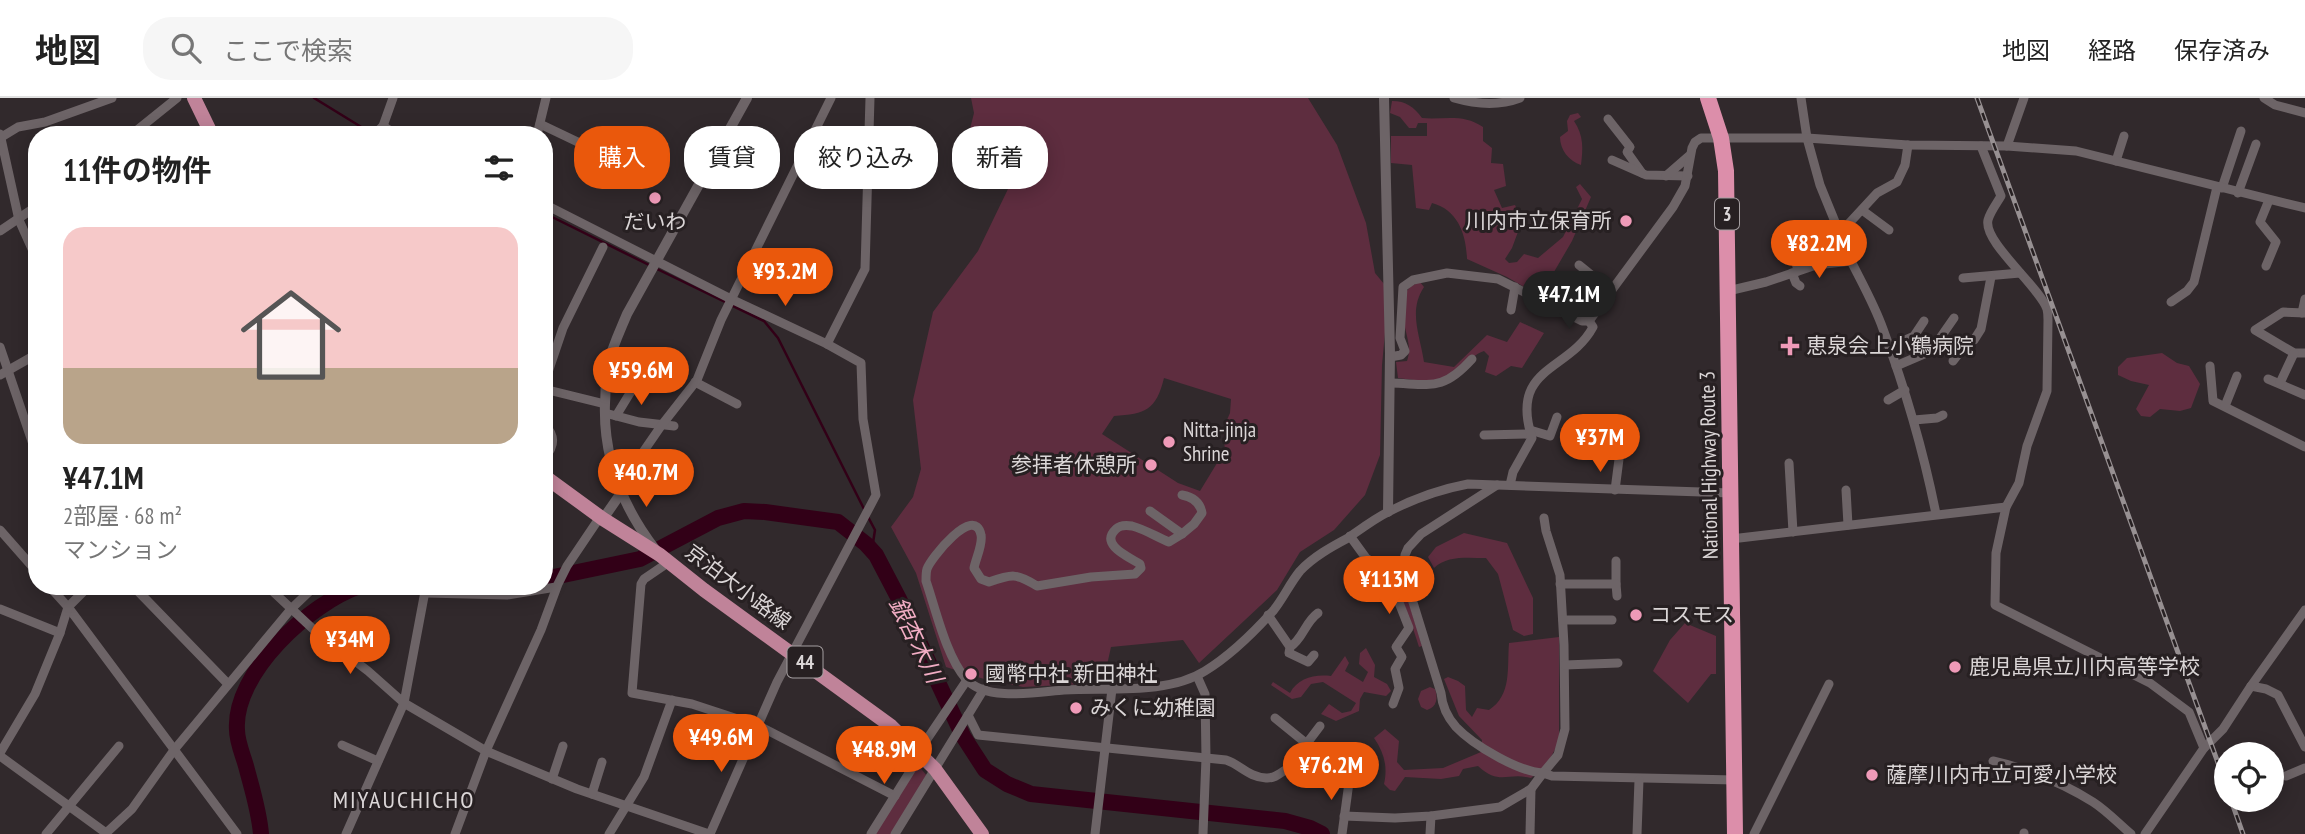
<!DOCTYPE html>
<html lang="ja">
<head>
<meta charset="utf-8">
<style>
	:root { --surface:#fff; --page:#f6f6f6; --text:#222; --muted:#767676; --line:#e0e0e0; --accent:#ea580c }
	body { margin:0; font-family:"PT Sans Narrow","Noto Sans JP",sans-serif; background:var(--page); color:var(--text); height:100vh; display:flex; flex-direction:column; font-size:26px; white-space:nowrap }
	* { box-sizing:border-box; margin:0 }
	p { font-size:23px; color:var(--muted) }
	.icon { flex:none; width:38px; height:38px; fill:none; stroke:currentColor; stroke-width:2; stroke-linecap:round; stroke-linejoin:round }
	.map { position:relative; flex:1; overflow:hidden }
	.panel { position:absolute; left:28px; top:28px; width:525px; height:469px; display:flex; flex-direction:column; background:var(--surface); border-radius:28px; box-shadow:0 4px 18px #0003 }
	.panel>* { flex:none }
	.banner { position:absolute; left:574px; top:28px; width:665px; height:63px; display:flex; gap:14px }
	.buttons { position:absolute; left:2214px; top:644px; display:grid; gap:14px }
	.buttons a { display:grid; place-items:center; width:70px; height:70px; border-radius:50%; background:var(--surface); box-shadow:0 4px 18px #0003; font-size:35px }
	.price { position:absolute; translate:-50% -60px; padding:0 16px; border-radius:24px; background:var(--accent); color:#fff; font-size:23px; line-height:46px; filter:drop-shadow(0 2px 4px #0008) }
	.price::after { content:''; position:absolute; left:50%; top:42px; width:21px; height:16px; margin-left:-10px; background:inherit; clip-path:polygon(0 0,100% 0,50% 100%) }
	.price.current { background:#222; color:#fff }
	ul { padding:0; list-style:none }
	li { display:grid; align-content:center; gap:14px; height:371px; padding:0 35px }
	li span { display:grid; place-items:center; height:217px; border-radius:21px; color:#555 }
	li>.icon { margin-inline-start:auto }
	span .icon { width:126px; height:126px; fill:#fffc; stroke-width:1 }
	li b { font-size:30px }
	h2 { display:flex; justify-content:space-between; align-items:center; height:84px; padding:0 35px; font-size:30px }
	.pill { padding:0 24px; border-radius:28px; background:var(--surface); box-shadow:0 4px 18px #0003; font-size:24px; line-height:63px }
	.pill.current { background:var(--accent); color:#fff }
	header { display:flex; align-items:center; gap:42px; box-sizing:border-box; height:98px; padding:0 35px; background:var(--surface); border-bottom:2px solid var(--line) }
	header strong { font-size:33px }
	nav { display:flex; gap:38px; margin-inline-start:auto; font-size:24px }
	.search { width:490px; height:63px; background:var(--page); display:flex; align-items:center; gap:18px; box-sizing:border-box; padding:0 24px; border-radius:28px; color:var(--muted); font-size:26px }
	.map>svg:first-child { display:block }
</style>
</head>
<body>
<header>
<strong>地図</strong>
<div class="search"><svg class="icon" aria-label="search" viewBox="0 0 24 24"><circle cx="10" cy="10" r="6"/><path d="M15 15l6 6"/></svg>ここで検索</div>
<nav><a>地図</a><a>経路</a><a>保存済み</a></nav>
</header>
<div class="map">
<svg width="2305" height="736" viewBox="0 0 2305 736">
	<rect width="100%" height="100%" fill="#31292c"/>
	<g fill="#5e2d3f" fill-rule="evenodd">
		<path d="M971 0H1308L1337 47 1366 125 1375 175 1389 192 1382 267 1380 357 1365 397 1334 432 1300 454 1277 492 1199 565 1183 542 1111 549 1103 585 1023 589 984 581 946 569 916 475 891 429 913 399 921 371 913 302 933 214 978 153 1008 91 982 71 968 39 974 15ZM1164 280 1231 301 1230 315 1223 331 1225 352 1200 393 1178 385 1102 336 1114 318C1146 316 1156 312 1164 280Z"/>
		<path d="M1392 3C1406 3 1414 9 1422 20 1444 22 1463 15 1483 29V43L1492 50 1491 65 1503 66 1506 88 1494 92 1502 110 1515 107 1522 123 1512 150 1505 161 1509 165 1517 164 1524 156 1538 160 1563 139 1582 101 1576 89 1580 86 1591 99 1572 143 1540 198 1507 179 1467 161C1466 136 1458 112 1432 105L1429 112 1416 110 1412 67 1391 65V38H1427V25H1418L1416 30H1409L1400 19 1390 15Z"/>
		<path d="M1578 15 1581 19 1574 23C1584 38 1583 51 1581 67 1569 63 1560 52 1560 39L1568 33 1567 23 1570 17Z"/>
		<path d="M1420 184 1424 189C1408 213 1420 237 1424 264L1454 269 1487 237 1507 244 1520 224 1544 235 1522 270 1511 268 1496 278 1485 274 1489 258 1484 253C1467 259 1456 279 1437 283 1426 285 1410 281 1398 280L1396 264 1407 263C1412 249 1406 238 1404 224 1404 214 1405 204 1405 195L1411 188Z"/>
		<polygon points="2162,255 2177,265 2189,268 2200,286 2191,310 2180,313 2160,311 2150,319 2141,318 2136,311 2149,287 2131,283 2118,277 2118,269 2127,260"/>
		<path d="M1464 435 1507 445 1533 500V536L1524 538 1513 532 1498 476 1486 460C1468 460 1447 457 1434 470L1428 459 1436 449Z"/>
		<polygon points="1398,469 1422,548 1419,549 1409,518 1389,471"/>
		<polygon points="1685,525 1716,538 1716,576 1711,576 1688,605 1653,573 1670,542"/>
		<path d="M1559 539V644L1546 668 1531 680C1507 674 1500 688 1478 668L1463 671 1459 678 1441 681 1405 679 1395 693 1390 692 1384 686C1388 669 1384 654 1374 640L1385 631 1399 643 1397 664 1404 672 1443 670 1481 654 1482 642 1459 618 1444 581 1448 579 1458 583 1465 588 1466 612 1472 619 1477 610 1489 612C1512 597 1507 571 1509 545Z"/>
		<path d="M1366 550 1375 567 1374 579 1387 586 1391 593 1386 598 1364 594 1360 601 1359 613 1336 623 1321 616 1329 606 1342 615 1351 613 1356 605 1323 584 1311 586 1301 599 1292 601 1271 587 1273 584 1290 595C1298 580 1314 576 1331 578L1345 558 1349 565 1345 573 1363 584 1368 574 1359 566 1360 555Z"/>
		<path d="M1430 589 1435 591C1438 600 1437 609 1427 612L1421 609 1418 601 1421 593Z"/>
		<polygon points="918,667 927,678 892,736 875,736"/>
	</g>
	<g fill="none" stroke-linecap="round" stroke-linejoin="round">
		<g stroke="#320017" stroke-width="2.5">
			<polyline points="314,0 371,35"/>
			<polyline points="544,115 651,168"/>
			<polyline points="657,171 727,205"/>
			<polyline points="733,208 764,223 778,240 864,411"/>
			<polyline points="867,417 875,432 872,451 876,457"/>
		</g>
		<g stroke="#320017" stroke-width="16">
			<polyline points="544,481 640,461 718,420 744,413 765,414 838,424 866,446 876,457 899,501 963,638 985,672 1007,686 1031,696 1285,723 1310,730 1322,736"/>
			<path d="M261 736C259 712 252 691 246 668 243 657 237 644 237 632 233 575 310 505 360 488"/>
		</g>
		<g stroke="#6d6467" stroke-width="9">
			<path d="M1454 0C1475 6 1499 8 1520 0"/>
			<polyline points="2264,0 2275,7 2305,15"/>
			<polyline points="1608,21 1630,49 1627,54 1642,75"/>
			<polyline points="540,26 584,47"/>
			<polyline points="383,28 397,37"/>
			<polyline points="0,36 19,122 37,162"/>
			<polyline points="131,37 177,0"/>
			<polyline points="374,37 383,28 393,0"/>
			<polyline points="537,37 546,0"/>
			<polyline points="0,40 18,29 45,24 112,0"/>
			<path d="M1981 48 2001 98C1997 105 1990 114 1988 122 1983 144 2039 188 2047 211 2048 215 2048 219 2048 222L2047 293 2027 348 2019 385 2006 409 1996 455 1995 507 2150 585 2189 614 2204 650"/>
			<polyline points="2007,48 2024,0"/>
			<polyline points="1612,62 1646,77 1688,78"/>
			<polyline points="2116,63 2124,38"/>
			<polyline points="1666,78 1689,58"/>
			<polyline points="2222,90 2241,33"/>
			<polyline points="2238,95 2256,46"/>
			<polyline points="544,106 731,201 827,246 861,265 863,321 876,397 777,584 710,736"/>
			<polyline points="1862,112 1889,132"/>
			<polyline points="0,133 37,108"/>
			<polyline points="1840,135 1877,95 1897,84 1905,67 1908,47"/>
			<polyline points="1791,144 1798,173"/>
			<path d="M1851 163C1862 185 1875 208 1883 231 1906 293 1923 351 1936 416"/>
			<polyline points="1579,167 1611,193"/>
			<polyline points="2266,168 2276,144 2260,124 2269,102"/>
			<polyline points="1792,175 1796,185 1800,188"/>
			<polyline points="1963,180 2020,175"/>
			<polyline points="1728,193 1766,184 1816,167 1851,163 1820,87 1807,40 1801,0"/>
			<polyline points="2171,204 2187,193 2194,184 2217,89"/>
			<polyline points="1511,212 1515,189"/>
			<polyline points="2302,215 2305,201"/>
			<polyline points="2305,215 2283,214 2255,232 2294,255 2305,255"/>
			<polyline points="827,246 865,171 870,0"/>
			<polyline points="0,249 37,358"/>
			<polyline points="1889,249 1914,238 1924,223"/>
			<polyline points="1390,259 1401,257 1405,253 1400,240 1403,189 1413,182 1447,175 1498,181 1582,223 1589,223 1673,109 1685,88 1692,50 1695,44 1701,40 1807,40 1908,47 2007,48 2076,53 2305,110"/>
			<polyline points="1953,263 1966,246 1974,242 1981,231 1991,179"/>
			<polyline points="1896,268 1931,253 1954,220"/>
			<polyline points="2210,268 2213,303 2305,349"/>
			<polyline points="0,277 37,256"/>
			<polyline points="2268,281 2305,297"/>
			<polyline points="695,284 737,306"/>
			<path d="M1390 285C1431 286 1442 294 1472 261"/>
			<polyline points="2280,285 2294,255"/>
			<polyline points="544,286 563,230 603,149"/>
			<polyline points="544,291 605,306"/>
			<polyline points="1888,302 1905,292"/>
			<polyline points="2225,308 2237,278"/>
			<polyline points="605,315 639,324 674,328"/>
			<polyline points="616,318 641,277"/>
			<polyline points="1914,322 1937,320 1943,317"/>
			<path d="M544 325C555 338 556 347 544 360"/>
			<polyline points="1612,327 1621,332 1622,338 1615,392"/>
			<polyline points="1530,332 1550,338 1557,319"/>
			<polyline points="1484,337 1531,336"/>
			<polyline points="1789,365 1793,434"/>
			<path d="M1497 387 1421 436 1408 450 1405 457 1403 472 1441 595C1442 607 1448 620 1456 629 1473 647 1519 674 1543 675L1558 657 1565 631 1564 547 1560 477 1546 433 1544 420"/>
			<path d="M1510 387 1513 374 1532 340C1509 268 1569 274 1593 229L1589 223"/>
			<polyline points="619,389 661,328 697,282 721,222 831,0"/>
			<polyline points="1846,392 1848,427"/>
			<path d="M1150 413 1182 436 1169 444C1157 439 1144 431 1132 428 1126 427 1120 427 1116 431 1099 447 1129 459 1140 466L1141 470 1135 476 1091 479 1037 488C1016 475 1012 476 989 484L981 481 974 470C976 460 983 446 981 437 975 405 930 461 927 471 926 474 926 480 926 483 936 512 946 558 966 581 986 604 1038 594 1064 592 1108 589 1167 597 1205 573 1228 559 1255 533 1273 513 1283 501 1290 485 1300 473 1313 459 1331 449 1348 440 1361 431 1374 421 1388 414 1413 401 1441 391 1468 386L1731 395"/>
			<polyline points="0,432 37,474"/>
			<path d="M1182 436 1194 426 1202 415C1200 404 1193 399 1182 397"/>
			<polyline points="1350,438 1366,460 1387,474 1409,530 1396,549 1402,559 1395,571 1399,590 1393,606"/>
			<polyline points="1731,441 2006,409"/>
			<polyline points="1616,463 1616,486"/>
			<polyline points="669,464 644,481 641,486 632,595 692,606 759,628 895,698"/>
			<polyline points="1560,486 1616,486 1617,498"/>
			<polyline points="49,488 68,509 237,736"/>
			<polyline points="133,488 228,586"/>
			<polyline points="267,488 313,531 368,573 404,605 486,653 577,691 709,736"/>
			<polyline points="426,495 507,497 556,489"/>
			<polyline points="0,511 60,535"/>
			<polyline points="1268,517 1290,549 1289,555 1308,564 1314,557"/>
			<polyline points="1563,522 1612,522"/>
			<path d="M1290 549C1303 541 1305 524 1318 515"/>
			<polyline points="1565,567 1618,565"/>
			<polyline points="1197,578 1205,596 1206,660 1203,736"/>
			<polyline points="2251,588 2266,591 2278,597 2305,649"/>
			<path d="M968 617 978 637 1226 662C1241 667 1248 679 1266 680 1278 681 1284 670 1295 667 1310 662 1335 672 1350 677L1342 736"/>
			<polyline points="1275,620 1307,646"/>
			<polyline points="342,647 378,663"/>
			<polyline points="919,653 967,582"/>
			<polyline points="0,655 35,596 60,535 68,509 89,488"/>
			<polyline points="0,658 106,735"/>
			<path d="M1993 663C2028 671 2063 685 2093 704 2107 713 2119 726 2131 736"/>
			<polyline points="1296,666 1298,657 1320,628"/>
			<polyline points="2286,678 2305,670"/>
			<polyline points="552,681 563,648"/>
			<polyline points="592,696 602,664"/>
			<polyline points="1344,718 1395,720 1431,718 1500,709 1531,691 1543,675 1552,678 1735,682"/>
			<polyline points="46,736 119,648"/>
			<polyline points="105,736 132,711 174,652 291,511 315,488"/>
			<polyline points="346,736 404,605 426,488"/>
			<polyline points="455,736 486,653 541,532 558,486 567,468 600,419"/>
			<polyline points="609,736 644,679 672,602"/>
			<polyline points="871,736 921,656"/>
			<polyline points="895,736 984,591"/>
			<polyline points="1095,736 1112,591"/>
			<polyline points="1430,736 1431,718"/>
			<polyline points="1530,736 1531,691"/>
			<polyline points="1637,736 1639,682"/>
			<polyline points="1754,736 1829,586"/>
			<polyline points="2024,736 2024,735"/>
			<polyline points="2145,736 2204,650 2223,631 2251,588 2305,512"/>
		</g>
		<g stroke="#6d6467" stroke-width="10">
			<polyline points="1384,0 1390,255 1388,414"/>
			<polyline points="603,421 621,395"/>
			<path d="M655 451C622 408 603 360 605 305 606 292 605 280 608 267 612 249 620 233 627 216L747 0"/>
		</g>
		<g stroke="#c08399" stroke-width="14">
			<polyline points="194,0 212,37"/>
			<polyline points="544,378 603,421 660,457 704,492 891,628 935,671 982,736"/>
		</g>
		<polyline stroke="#dc8eaa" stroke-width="16" points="1708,0 1721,40 1726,73 1735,736"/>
		<defs>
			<g id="rail">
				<polyline points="1977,0 2226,687"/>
				<polyline points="2231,702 2243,736"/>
			</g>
		</defs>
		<use href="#rail" stroke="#979092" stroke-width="5"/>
		<use href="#rail" stroke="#272022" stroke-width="2.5" stroke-dasharray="8" stroke-linecap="butt"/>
	</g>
	<g fill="#ef9ab8" stroke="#272022" stroke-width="2.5">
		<circle cx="655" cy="100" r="7"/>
		<circle cx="1626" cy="123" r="7"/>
		<path d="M1786.5 237.5h7v7h7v7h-7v7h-7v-7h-7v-7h7z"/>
		<circle cx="1169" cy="344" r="7"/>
		<circle cx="1151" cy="367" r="7"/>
		<circle cx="1636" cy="517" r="7"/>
		<circle cx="1955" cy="569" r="7"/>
		<circle cx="971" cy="576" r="7"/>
		<circle cx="1076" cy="610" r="7"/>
		<circle cx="1872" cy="677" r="7"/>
	</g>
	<g text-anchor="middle" stroke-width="6" stroke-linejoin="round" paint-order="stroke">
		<g fill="#272022" stroke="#a59fa1" stroke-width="2">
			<rect x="1715" y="100.5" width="24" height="31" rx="5"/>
			<rect x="787.5" y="548.5" width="35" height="31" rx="5"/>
		</g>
		<g font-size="19" font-weight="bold" fill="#dbd6d7">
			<text x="1727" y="123">3</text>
			<text x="805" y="571">44</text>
		</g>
		<g font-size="21" fill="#dbd6d7" stroke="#272022" text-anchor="start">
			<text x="1612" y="130" text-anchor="end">川内市立保育所</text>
			<text x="655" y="131" text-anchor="middle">だいわ</text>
			<text x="1806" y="255">恵泉会上小鶴病院</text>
			<text x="1183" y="339">Nitta-jinja<tspan x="1183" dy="24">Shrine</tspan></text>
			<text x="1137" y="374" text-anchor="end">参拝者休憩所</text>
			<text x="1650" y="524">コスモス</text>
			<text x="1969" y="576">鹿児島県立川内高等学校</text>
			<text x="985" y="583">國幣中社 新田神社</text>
			<text x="1090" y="617">みくに幼稚園</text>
			<text x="1886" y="684">薩摩川内市立可愛小学校</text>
		</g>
		<g font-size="21" fill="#dbd6d7" stroke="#272022">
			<text transform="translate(1709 367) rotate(-91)" y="7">National Highway Route 3</text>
			<text transform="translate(738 489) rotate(37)" y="7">京泊大小路線</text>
		</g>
		<g font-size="23" font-style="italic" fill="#f2adc4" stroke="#272022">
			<text transform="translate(916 542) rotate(64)" y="8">銀杏木川</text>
		</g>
		<g font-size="24" letter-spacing="2" fill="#dbd6d7" stroke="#272022">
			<text x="404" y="710">MIYAUCHICHO</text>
		</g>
	</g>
</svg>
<div class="buttons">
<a><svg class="icon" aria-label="locate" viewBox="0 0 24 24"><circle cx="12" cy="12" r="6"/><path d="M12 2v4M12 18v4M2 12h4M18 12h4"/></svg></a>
</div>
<b class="price" style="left:1819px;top:182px">¥82.2M</b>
<b class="price" style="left:785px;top:210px">¥93.2M</b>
<b class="price current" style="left:1569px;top:233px">¥47.1M</b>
<b class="price" style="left:641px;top:309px">¥59.6M</b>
<b class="price" style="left:1600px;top:376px">¥37M</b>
<b class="price" style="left:646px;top:411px">¥40.7M</b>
<b class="price" style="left:1389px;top:518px">¥113M</b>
<b class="price" style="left:350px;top:578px">¥34M</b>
<b class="price" style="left:721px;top:676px">¥49.6M</b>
<b class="price" style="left:884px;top:688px">¥48.9M</b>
<b class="price" style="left:1331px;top:704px">¥76.2M</b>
<div class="banner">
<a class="pill current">購入</a>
<a class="pill">賃貸</a>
<a class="pill">絞り込み</a>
<a class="pill">新着</a>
</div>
<section class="panel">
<h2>11件の物件<svg class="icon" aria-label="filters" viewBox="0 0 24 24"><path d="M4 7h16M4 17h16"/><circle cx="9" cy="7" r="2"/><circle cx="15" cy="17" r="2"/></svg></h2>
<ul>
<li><span style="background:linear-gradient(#f6c9c9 65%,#b9a48a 0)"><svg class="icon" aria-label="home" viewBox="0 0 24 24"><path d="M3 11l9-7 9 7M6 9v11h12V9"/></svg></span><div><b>¥47.1M</b><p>2部屋 · 68 m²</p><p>マンション</p></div></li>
</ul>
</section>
</div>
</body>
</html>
